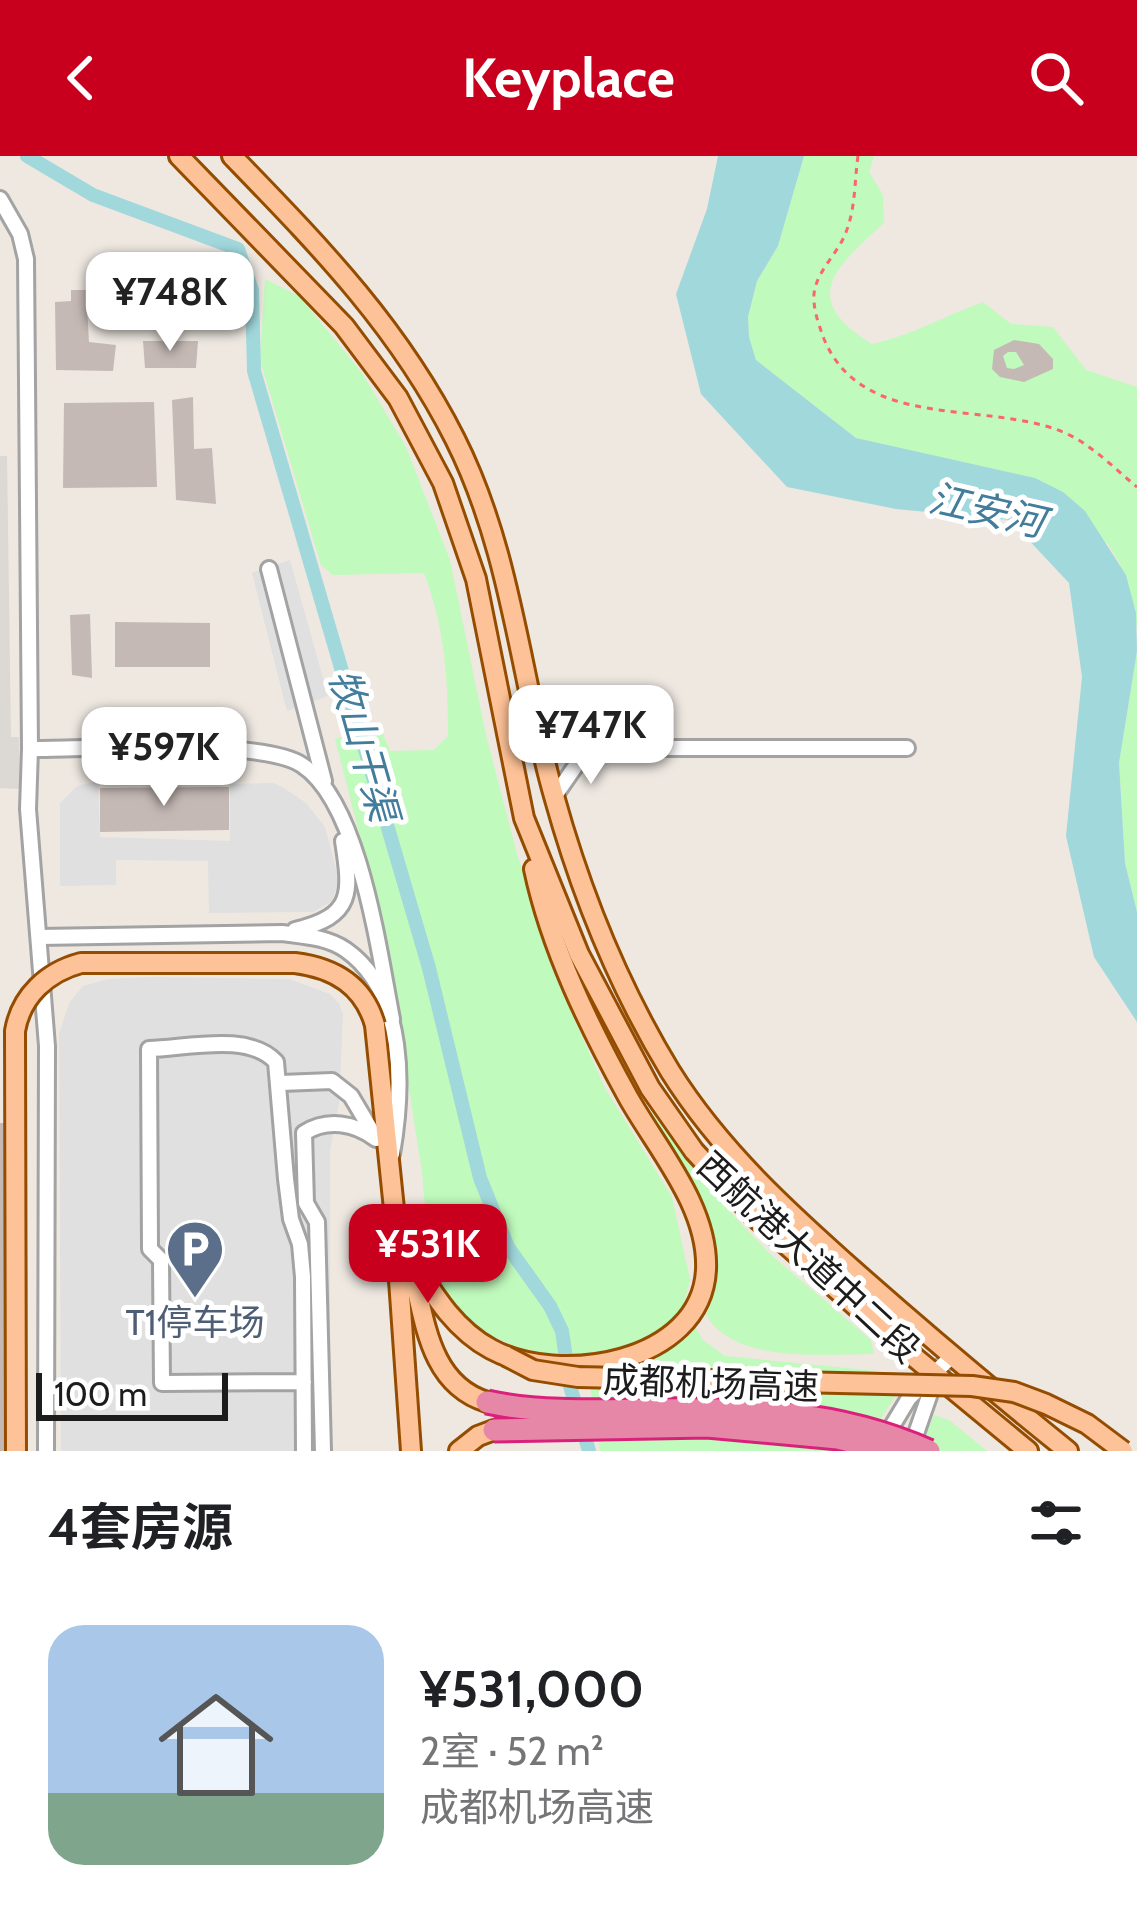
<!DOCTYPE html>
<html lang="zh">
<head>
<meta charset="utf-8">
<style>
	:root { --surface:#fff; --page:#f6f6f6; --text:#202124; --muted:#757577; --accent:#c8001d }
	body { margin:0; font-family:Cabin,"Noto Sans SC",sans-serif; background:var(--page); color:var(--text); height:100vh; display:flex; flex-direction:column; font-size:45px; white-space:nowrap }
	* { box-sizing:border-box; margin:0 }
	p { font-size:39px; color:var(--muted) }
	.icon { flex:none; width:66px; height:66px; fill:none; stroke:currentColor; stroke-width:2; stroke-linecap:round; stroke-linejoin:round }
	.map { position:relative; height:1295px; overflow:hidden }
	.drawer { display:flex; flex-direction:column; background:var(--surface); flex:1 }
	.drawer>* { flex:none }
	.scale { position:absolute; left:36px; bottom:30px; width:192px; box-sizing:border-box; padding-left:12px; border:6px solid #1c1c1c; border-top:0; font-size:33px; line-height:42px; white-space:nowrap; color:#1c1c1c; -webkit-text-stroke:9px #fff; paint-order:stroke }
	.price { position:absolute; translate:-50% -102px; padding:0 27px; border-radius:24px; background:#fff; color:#222; font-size:39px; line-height:78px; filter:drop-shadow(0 3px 6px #0008) }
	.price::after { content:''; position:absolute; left:50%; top:72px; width:36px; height:27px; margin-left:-18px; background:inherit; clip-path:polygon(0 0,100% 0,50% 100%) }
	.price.selected { background:var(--accent); color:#fff }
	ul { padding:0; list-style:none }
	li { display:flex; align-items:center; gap:36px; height:300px; padding:0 48px }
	li span { display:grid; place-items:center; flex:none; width:336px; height:240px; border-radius:36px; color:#555 }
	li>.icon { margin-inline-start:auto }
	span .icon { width:144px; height:144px; fill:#fffc; stroke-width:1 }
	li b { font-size:51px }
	h2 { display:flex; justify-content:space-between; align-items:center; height:144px; padding:0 48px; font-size:51px }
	header { display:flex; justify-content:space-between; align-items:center; height:156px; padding:0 48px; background:var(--accent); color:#fff; font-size:54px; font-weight:700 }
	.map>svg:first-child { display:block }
</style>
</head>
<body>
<header><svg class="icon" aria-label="back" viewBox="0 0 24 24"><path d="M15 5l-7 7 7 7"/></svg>Keyplace<svg class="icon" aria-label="search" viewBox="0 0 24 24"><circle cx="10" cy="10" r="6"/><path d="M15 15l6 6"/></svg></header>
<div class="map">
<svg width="1137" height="1295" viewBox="0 0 1137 1295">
	<rect width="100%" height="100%" fill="#eee8e1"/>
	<polygon fill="#dcd8d3" points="0,300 7,300 11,581 19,581 20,633 0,632"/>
	<g fill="#c0fabc">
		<path d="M804 0H874L869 16 883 39 884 67C836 111 797 142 872 188 910 180 945 160 983 146L1011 168 1053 171 1086 214 1137 231V473L1126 419 1108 388 940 303 856 282 756 204 749 181 748 161 757 125 778 90Z"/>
		<path d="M265 123 299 140 362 217 406 291 450 404 486 579 517 698 559 829 605 932 672 1041 690 1124 683 1151 703 1184 725 1200 877 1215 897 1238 859 1295H600L586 1203 533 1199 480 1174 451 1146 431 1117 422 1016 385 779 335 583 380 570 390 595 434 594 448 580C448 522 445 472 424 417L333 419 321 409 260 204Z"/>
		<polygon points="1137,495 1137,756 1125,707 1119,607"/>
		<path d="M635 935 719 1044 770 1098 871 1184 874 1198C823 1198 735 1208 706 1159 738 1072 678 1006 635 935Z"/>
		<polygon points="934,1259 949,1264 987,1295 919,1295"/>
	</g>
	<g fill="#e0e0e0">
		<polygon points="290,404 328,540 287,555 252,417"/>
		<polygon points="98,625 100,681 230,685 230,628 273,627 284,632 306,647 325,671 339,724 332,745 313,756 209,757 208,705 116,704 116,729 60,730 60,647 77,630"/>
		<polygon points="152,821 289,823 330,838 339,847 343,858 339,948 330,994 330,1295 61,1295 59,878 69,847 83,830 107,823"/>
	</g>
	<polygon fill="#a1d8dc" points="718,0 804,0 778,90 757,125 748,161 749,181 756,204 856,282 1035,322 1063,336 1085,355 1126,419 1136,457 1137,495 1119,607 1125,707 1137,756 1137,866 1094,801 1066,680 1082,521 1069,427 1010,364 896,353 787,331 701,238 676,138 707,53"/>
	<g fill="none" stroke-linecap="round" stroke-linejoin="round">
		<polyline stroke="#a1d8dc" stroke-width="14" points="27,0 93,39 238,93 252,134 254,215 429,812 480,1022 508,1091 550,1150 562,1175 570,1230 589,1295"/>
	</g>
	<g fill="#c5b9b5" fill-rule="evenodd">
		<polygon points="181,120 183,147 100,147 101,125"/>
		<polygon points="71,134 86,134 89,186 116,189 113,215 56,214 55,146 71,145"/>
		<path d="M1014 184 1039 188 1053 203V213L1024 226 1000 221 992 213 994 194ZM1008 196H1016L1024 209 1014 213 1007 212 1003 200Z"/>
		<polygon points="143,185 198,185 196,212 145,212"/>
		<polygon points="193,241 194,293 212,292 216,348 176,344 172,244"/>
		<polygon points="154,246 157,331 63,332 64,247"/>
		<polygon points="90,458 92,522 72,519 70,459"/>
		<polygon points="115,466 210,467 210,511 115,511"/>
		<polygon points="229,631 229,674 100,676 100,632"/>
		<rect x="0" y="967" width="6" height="328"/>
	</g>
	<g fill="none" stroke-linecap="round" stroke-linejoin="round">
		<defs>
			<g id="minor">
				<polyline points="0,43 20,78 26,103 30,593"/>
				<polyline points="269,413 324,625"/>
				<polyline points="534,557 588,592 907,592"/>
				<polyline points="554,641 588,592"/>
				<path d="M295 774C354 760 351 737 343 685"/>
				<path d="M39 781 282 777C304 780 327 781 346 794 407 837 403 934 392 998"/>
				<polyline points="281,927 332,925 351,940 373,977"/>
				<path d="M304 1226 162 1227 161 1104 150 1093 149 893C187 892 249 876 276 906L286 1023 291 1063 300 1088 303 1121 304 1295"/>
				<polyline points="883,1285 909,1242 952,1200"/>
				<path d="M46 1295 47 890 28 653 30 593C87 593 262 582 302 609 360 647 379 797 392 863"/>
				<path d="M323 1295 317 1066 306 1047 304 977C327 962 355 967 376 983"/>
				<polyline points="910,1295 936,1220"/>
			</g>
			<g id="major">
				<polyline points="179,0 344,170 398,242 443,327 476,423 524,662 579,798 650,932 694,995 756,1062 902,1191 1028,1295"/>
				<path d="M232 0C319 90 398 170 455 283 512 396 520 521 554 640 580 734 619 831 670 915 720 995 790 1058 860 1120 928 1180 997 1238 1068 1295"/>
				<polyline points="375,869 394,1053 411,1295"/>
				<path d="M408 1098C431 1134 452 1172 491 1193 558 1230 701 1208 706 1114 709 1051 657 993 628 941 589 870 551 793 534 713"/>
				<path d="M412 1113C425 1164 429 1228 487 1246"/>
				<polyline points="459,1295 478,1280 494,1274"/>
			</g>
		</defs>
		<use href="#minor" stroke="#a3a3a3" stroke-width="20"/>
		<use href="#major" stroke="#944d00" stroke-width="24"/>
		<path stroke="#fb656b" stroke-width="3" stroke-dasharray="6 6" stroke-linecap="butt" d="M858 0C854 28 856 54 844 81 835 100 816 117 814 138 813 154 819 169 824 183 863 276 985 244 1063 276 1091 288 1114 312 1137 331"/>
		<use href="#minor" stroke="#fff" stroke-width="14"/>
		<use href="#major" stroke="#fdc297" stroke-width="18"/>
		<defs>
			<g id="major-bridge">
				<polyline points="506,1200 533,1214 578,1221 972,1230 1014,1236 1046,1248 1087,1268 1123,1295"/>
				<path d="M16 1295 15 875C21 840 47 816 81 807H295C335 812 364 830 375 869"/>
			</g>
			<g id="highway-bridge">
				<path d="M487 1246C538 1257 593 1255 645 1254 747 1253 834 1253 929 1295"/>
				<polyline points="494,1274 707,1270 838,1282 890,1295"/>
			</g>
		</defs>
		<use href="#major-bridge" stroke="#944d00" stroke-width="24" stroke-linecap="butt"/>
		<use href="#highway-bridge" stroke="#d9217b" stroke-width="27" stroke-linecap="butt"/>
		<use href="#major-bridge" stroke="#fdc297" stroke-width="18"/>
		<use href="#highway-bridge" stroke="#e787a7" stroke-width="21"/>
	</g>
	<defs>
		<symbol id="parking-pin" viewBox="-11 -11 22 30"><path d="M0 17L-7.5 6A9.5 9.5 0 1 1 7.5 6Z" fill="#5c6f8a" stroke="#fff"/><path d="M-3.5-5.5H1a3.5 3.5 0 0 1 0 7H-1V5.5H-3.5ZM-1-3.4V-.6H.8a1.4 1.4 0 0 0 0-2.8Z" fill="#fff"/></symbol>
	</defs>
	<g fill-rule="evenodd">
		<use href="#parking-pin" x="162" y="1060" width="66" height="90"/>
	</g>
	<g text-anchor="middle" stroke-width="10" stroke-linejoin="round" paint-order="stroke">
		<g font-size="36" fill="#1c1c1c" stroke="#fff">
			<text transform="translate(809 1101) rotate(43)" y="13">西航港大道中二段</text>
			<text transform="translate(711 1227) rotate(2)" y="13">成都机场高速</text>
		</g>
		<g font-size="36" fill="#4e5e75" stroke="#fff">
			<text x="195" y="1179">T1停车场</text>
		</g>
		<g font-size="39" font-style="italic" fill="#427d9c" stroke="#fff">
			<text transform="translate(987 354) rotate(13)" y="14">江安河</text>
			<text transform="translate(364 589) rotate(74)" y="14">牧山干渠</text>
		</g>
	</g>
</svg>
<div class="scale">100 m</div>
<b class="price" style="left:170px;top:198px">¥748K</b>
<b class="price" style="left:591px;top:631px">¥747K</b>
<b class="price" style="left:164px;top:653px">¥597K</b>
<b class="price selected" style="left:428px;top:1150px">¥531K</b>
</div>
<section class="drawer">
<h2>4套房源<svg class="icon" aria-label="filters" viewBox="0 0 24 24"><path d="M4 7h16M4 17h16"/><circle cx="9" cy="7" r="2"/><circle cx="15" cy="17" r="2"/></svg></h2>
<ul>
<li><span style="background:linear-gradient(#a9c7e8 70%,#7fa58c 0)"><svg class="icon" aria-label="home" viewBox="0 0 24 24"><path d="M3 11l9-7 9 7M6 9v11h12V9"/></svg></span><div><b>¥531,000</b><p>2室 · 52 m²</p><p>成都机场高速</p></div></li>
</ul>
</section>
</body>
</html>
